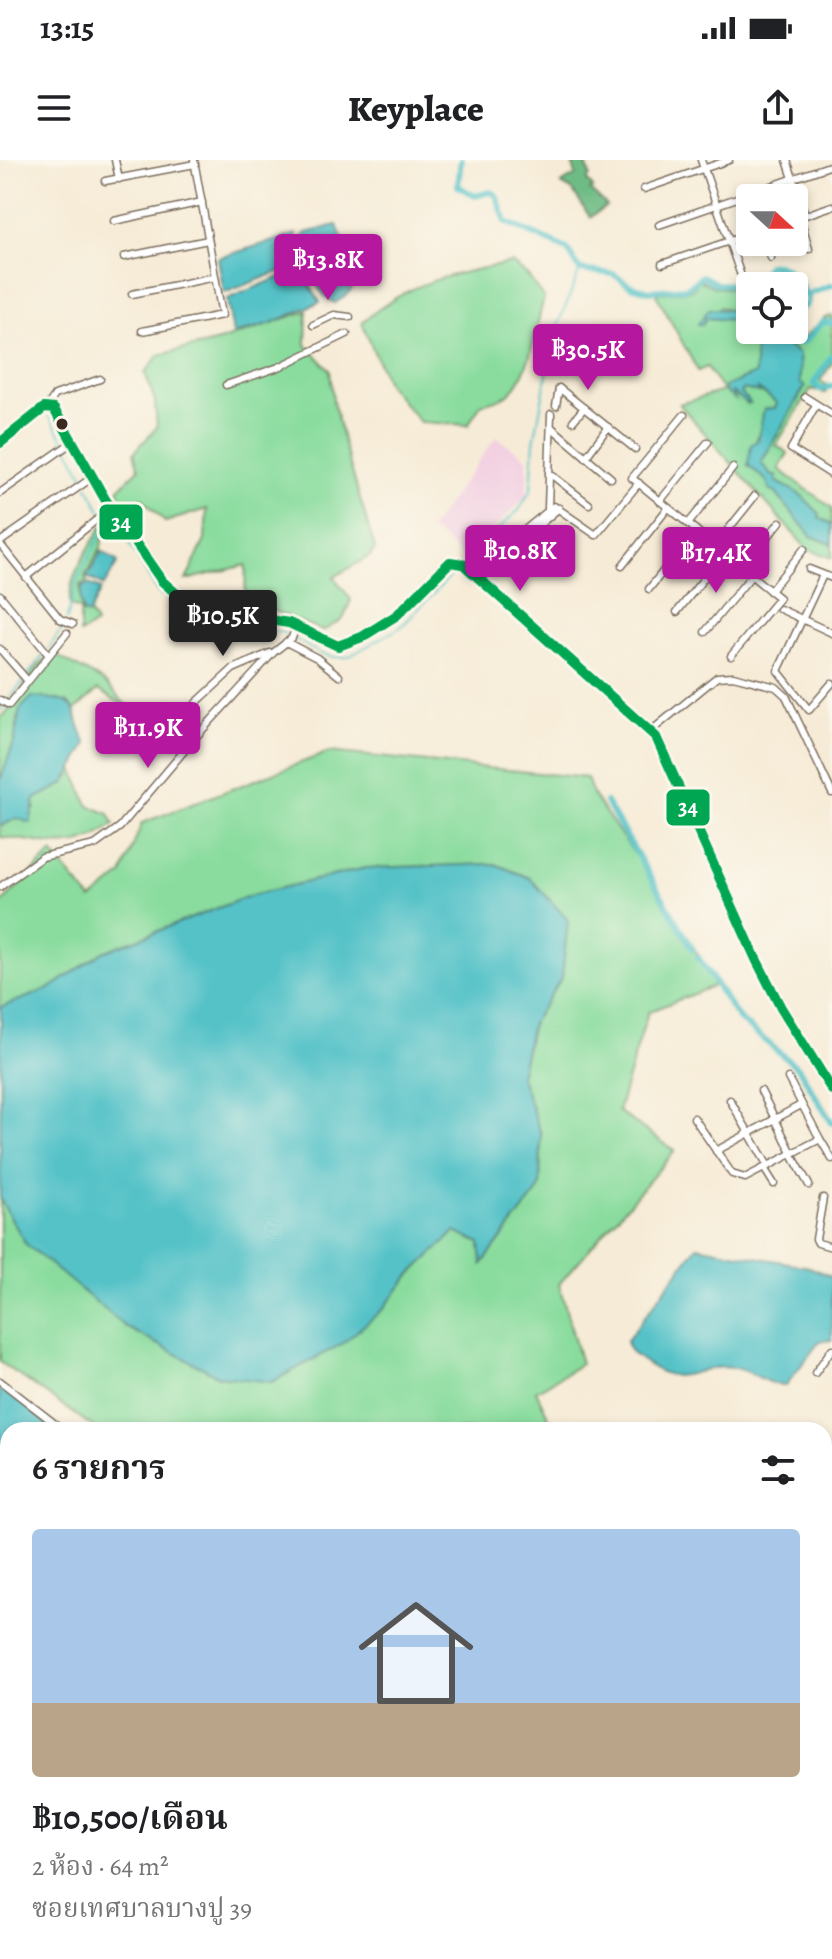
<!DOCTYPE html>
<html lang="th">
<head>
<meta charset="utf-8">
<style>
	:root { --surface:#fff; --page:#f6f6f6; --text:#202124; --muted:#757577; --line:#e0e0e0; --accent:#b5179e }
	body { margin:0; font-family:Alegreya,"Noto Serif Thai",serif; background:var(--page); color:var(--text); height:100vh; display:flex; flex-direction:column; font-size:30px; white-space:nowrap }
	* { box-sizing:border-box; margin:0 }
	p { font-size:26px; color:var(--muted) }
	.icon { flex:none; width:44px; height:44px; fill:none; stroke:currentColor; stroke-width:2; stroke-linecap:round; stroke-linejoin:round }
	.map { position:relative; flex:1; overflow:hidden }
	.details { position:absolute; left:0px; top:1262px; width:832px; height:538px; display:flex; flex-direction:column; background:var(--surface); border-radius:24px 24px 0 0; box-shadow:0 4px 12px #0003 }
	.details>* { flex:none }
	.needle { width:52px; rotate:111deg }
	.buttons { position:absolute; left:736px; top:24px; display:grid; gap:16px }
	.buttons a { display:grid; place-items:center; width:72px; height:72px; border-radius:8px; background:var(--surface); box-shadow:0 4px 12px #0003; font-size:40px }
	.price { position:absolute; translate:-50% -68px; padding:0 18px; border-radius:8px; background:var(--accent); color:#fff; font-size:26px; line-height:52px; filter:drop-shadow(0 2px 4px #0008) }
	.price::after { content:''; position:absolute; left:50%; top:48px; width:24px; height:18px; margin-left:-12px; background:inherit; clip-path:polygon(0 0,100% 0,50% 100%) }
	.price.selected { background:#222; color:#fff }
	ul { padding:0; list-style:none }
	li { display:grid; align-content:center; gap:16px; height:424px; padding:0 32px }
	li+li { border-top:2px solid var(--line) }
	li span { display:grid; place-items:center; height:248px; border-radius:8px; color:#555 }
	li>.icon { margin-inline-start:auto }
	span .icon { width:144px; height:144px; fill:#fffc; stroke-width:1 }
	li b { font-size:34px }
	h2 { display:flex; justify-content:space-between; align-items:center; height:96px; padding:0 32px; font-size:34px }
	.status { display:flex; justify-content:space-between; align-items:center; height:56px; padding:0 40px; background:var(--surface); direction:ltr }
	.status svg { height:22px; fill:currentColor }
	header { display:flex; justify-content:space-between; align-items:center; height:104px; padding:0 32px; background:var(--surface); font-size:36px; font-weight:800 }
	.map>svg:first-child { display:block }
</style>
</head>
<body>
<div class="status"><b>13:15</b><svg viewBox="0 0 49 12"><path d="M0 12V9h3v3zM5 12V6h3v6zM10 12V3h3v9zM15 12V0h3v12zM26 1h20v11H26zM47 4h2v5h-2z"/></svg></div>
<header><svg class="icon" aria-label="menu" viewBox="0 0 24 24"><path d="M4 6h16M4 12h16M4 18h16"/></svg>Keyplace<svg class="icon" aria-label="share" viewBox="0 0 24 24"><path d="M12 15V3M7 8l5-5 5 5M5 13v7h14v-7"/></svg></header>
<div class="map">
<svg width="832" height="1799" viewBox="0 0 832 1799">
	<rect width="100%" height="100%" fill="#fbf7ec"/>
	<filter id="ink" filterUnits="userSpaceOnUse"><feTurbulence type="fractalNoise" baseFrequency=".0125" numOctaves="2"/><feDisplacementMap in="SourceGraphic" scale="16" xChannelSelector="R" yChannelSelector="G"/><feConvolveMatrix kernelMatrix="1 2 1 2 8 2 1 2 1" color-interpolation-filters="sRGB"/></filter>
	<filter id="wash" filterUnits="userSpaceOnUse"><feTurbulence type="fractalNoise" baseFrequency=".006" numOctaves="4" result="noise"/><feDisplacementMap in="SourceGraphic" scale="32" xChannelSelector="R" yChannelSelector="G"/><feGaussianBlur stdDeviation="1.8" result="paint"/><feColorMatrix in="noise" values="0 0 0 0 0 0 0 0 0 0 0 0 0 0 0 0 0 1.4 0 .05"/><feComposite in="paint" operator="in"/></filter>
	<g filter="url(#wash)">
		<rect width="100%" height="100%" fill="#f6ebd6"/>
		<polygon fill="#f2cfe1" points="496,277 527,298 527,336 464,397 430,369"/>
		<g fill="#89dc9e" stroke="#62835e" stroke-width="2">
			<path d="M512 103 527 115 544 138C536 164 530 223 505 236 498 240 488 242 481 244L468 265 420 262 388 225 362 163C406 122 454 113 512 103Z"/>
			<polygon points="775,106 786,109 802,131 800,137 794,137 794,126 758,126"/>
			<polygon points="699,120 714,127 750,130 750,146 735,144 730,150 720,147 706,158 734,160 755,189 756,214 742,219 729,231 749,243 741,233 743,228 755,227 777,243 761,267 748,305 767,321 770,330 775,331 811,376 832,384 832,398 807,389 679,244 723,231 707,207 698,211 657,136 658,133 692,130"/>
			<polygon points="307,151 306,185 330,210 333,241 347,295 375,389 370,396 334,417 351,440 343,459 323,471 245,439 246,405 186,420 205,380 207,349 165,362 142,338 122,345 118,329 139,309 134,293 157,267 155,241 145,213 159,195 219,181"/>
			<polygon points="832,156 832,203 820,221 829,226 825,233 811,229 776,285 788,293 779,309 832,348 832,364 819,358 820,354 801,335 776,321 761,303 805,227 800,224 799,195 775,170 791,170 802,179 825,158"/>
			<path d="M102 366 115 368 116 375 102 379 101 388 85 416 87 422 80 425 82 453 91 455 96 464 80 474V449L70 445C68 414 88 392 102 366Z"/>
			<path d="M54 494 104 522 131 550 98 530 75 550 67 542H60L14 582 0 621V558C23 541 26 508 54 494Z"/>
			<polygon points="329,592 587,618 593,635 657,726 716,825 648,852 618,951 675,991 559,1124 581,1204 536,1231 555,1270 98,1270 0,1202 0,1039 26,1084 382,1150 410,1115 455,1072 480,1083 483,1103 540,1028 541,974 520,915 532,863 562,817 530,718 495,704 366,708 252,735 103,792 49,829 0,849 0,745 52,693 91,740 122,715 142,663"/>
			<path d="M73 609 88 645 109 654 114 664C75 697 46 681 0 677V664L3 665 35 649 34 639 64 624Z"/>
		</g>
		<polygon fill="#6ebc85" stroke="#547352" stroke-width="2" points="571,0 585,0 590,16 587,21 593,28 590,30 607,46 590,57 572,30 561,24 576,15"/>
		<g fill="#54c2c8" stroke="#487673" stroke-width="2">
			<path d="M337 65 358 119 348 134 335 143C314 134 308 100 301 79L306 73Z"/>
			<polygon points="296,74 302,103 224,133 218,98"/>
			<polygon points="300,109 320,142 272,163 233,174 227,139"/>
			<polygon points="735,144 750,146 750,170 775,170 787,186 799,194 800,223 805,226 761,303 772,316 777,316 776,321 801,335 820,354 819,358 832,364 832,384 811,376 775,332 770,331 767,321 748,305 751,285 758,280 764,249 775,248 777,243 757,228 761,233 743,229 741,233 750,243 747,244 731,231 735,239 726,233 724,227 755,214 755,189 738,172 740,166 734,160 706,158 702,165 698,164 709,149 730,150"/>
			<polygon points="102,391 118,402 104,426 87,417"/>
			<polygon points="88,424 101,429 89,454 84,454 80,440 82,427"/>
			<path d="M32 537C89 540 67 550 87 584L64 624 35 639 30 663 17 658 3 665 0 664V621L14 582 20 549Z"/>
			<polygon points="495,704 530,718 568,760 562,817 532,863 520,915 541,974 540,1028 482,1104 480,1083 455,1072 410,1115 382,1150 342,1184 272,1222 218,1216 127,1168 26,1084 0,1039 1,847 49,829 103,792 252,735 366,708"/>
			<path d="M697 1086 809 1107 832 1117V1180L820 1181 786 1225C765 1226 754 1210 734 1208 695 1202 686 1231 647 1204 637 1197 630 1194 626 1182Z"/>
			<polygon points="0,1226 56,1270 8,1270 8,1419 0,1413"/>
			<polygon points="824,1368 832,1373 832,1456 824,1450"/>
			<polygon points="8,1483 8,1587 0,1581 0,1491"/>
			<polygon points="832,1509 832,1622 824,1619 824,1518"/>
			<polygon points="0,1591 8,1598 8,1792 101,1792 98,1799 0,1799"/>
			<rect x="212" y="1792" width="99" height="7"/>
			<polygon points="401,1792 718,1792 710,1799 414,1799"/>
		</g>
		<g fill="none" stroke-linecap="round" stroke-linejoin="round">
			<g stroke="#54c2c8" stroke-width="2">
				<polyline points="48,254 66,284"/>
				<polyline points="69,289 85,319"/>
				<polyline points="87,325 101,351"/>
				<polyline points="104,357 122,370 158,433 184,449 210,462 284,473 321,494 333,497 348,497 401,467 458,408"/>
				<polyline points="465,400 519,350 531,330 534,282 555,172 580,110"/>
				<polyline points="67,459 77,420 107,363"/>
				<polyline points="48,489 65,465"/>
				<polyline points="0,551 44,494"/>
			</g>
			<g stroke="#54c2c8" stroke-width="6">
				<path d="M461 0 458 26 475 36 490 32 496 35 506 62 567 89 580 110 613 114 631 126 649 131 687 128 702 116 717 124 755 125 768 105C789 101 799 122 808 138L807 144 794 154"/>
				<polyline points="806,135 832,125"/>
				<polyline points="781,170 783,175 799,183 805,181 823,162 832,163"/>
				<polyline points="832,195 814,223 820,230 832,226"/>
				<polyline points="606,642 693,789"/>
				<polyline points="698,797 738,858 799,909 832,963"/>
			</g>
		</g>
	</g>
	<g filter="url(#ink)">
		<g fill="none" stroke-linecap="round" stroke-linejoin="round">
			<defs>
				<g id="minor">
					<polyline points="115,0 119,19"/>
					<polyline points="701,0 740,113"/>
					<polyline points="787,0 805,55"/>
					<polyline points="105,21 195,4"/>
					<polyline points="644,29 729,0"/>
					<polyline points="800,57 809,89"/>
					<polyline points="794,59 832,46"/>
					<polyline points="114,61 202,42"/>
					<polyline points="659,65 832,5"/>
					<polyline points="766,82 771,98"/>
					<polyline points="124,97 208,80"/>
					<polyline points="662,104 750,74"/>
					<polyline points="132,134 215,117"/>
					<polyline points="313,165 334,155 350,157"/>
					<polyline points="142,171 222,155 194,0"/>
					<polyline points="226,225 279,207 347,174"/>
					<polyline points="805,237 832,254"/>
					<polyline points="816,245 791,289 832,315"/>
					<polyline points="556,246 559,228 635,289"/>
					<polyline points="47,247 55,235 100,219"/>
					<polyline points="684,255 632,318 779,438 731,496"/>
					<polyline points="573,261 584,248"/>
					<polyline points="551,267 611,318"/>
					<polyline points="586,297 608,267"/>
					<polyline points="549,313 589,344"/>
					<polyline points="0,333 74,281"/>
					<polyline points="660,341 708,282"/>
					<polyline points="548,348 551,254"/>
					<polyline points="688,364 733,308"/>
					<polyline points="0,382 93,317"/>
					<polyline points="0,384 60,459 73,464"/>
					<polyline points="715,386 755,336"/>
					<polyline points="622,406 668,348"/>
					<polyline points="742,408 780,362"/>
					<polyline points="809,409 832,418"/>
					<polyline points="472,413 554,346 596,375 639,323"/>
					<polyline points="823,415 778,511 809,550 832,523"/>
					<polyline points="26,417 111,348"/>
					<polyline points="478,418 559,348"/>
					<polyline points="649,429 696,370"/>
					<polyline points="770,431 804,389"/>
					<polyline points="0,435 48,494"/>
					<polyline points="780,449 832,473"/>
					<polyline points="677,452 724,393"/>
					<polyline points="705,472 751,416"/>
					<polyline points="286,482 317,498 339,516"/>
					<polyline points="0,489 27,520"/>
					<polyline points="0,540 9,545 67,473"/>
					<polyline points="196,543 233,509 270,493"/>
					<polyline points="651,571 717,517 733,516 776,527 786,536 832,633"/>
					<polyline points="0,727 42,697 95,685 120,667 194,579 274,492 292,478 296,466"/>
					<polyline points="788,918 820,979"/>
					<polyline points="761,931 792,993"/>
					<polyline points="730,940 768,1006"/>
					<polyline points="694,958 732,1014 745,1018 820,979 832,999"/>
					<polyline points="716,991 801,945"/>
					<polyline points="791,993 809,1025"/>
					<polyline points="764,1008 774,1024"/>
					<polyline points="823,1038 816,1079 818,1083 832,1087"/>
					<polyline points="815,1213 832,1189"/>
					<polyline points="0,1221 63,1270"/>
					<polyline points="0,1414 8,1420"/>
					<polyline points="824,1740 832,1732"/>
					<polyline points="824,1745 832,1753"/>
					<polyline points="204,1792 204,1799"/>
					<polyline points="105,1799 106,1792"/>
				</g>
				<polyline id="tertiary" points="0,283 44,248 54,249 105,339 162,421 180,437 210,451 289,463 338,486 362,477 397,455 450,402 463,404 656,577 756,799 781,848 832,930"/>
			</defs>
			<use href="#minor" stroke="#7c6e5e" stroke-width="9"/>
			<use href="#tertiary" stroke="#7c6e5e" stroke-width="11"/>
			<use href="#minor" stroke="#fff" stroke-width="6"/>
			<use href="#tertiary" stroke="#fff" stroke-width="8"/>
			<defs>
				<polyline id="bus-1" points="0,283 44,248 54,249 105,339 162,421 180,437 210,451 289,463 338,486 362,477 397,455 450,402 463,404 656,577 756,799 781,848 832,930"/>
			</defs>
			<use href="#bus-1" stroke="#fbf7ec" stroke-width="16"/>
			<use href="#bus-1" stroke="#00a651" stroke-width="10"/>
		</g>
	</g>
	<circle fill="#3b2a1e" stroke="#fbf7ec" stroke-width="3" cx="62" cy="264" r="7"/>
	<g stroke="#fbf7ec" stroke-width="3">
		<rect x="98" y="343" width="46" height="38" rx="8" fill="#00a651"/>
		<rect x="665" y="628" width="46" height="39" rx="8" fill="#00a651"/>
	</g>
	<g font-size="22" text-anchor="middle" font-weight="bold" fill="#fff">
		<text x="121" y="370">34</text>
		<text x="688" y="655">34</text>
	</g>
</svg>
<div class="buttons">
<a><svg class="needle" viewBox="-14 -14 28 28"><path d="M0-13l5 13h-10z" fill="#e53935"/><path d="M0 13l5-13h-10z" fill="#757577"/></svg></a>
<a><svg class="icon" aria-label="locate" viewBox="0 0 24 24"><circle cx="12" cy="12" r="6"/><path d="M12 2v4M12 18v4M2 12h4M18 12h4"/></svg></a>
</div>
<b class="price" style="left:328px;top:142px">฿13.8K</b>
<b class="price" style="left:588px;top:232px">฿30.5K</b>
<b class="price" style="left:520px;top:433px">฿10.8K</b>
<b class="price" style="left:716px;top:435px">฿17.4K</b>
<b class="price selected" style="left:223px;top:498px">฿10.5K</b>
<b class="price" style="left:148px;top:610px">฿11.9K</b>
<section class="details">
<h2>6 รายการ<svg class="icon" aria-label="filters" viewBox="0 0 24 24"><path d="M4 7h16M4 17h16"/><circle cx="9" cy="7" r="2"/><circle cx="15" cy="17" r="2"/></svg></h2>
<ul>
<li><span style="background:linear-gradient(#a9c7e8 70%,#b9a48a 0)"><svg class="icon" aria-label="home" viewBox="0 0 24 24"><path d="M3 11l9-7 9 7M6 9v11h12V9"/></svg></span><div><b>฿10,500/เดือน</b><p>2 ห้อง · 64 m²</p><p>ซอยเทศบาลบางปู 39</p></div></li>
</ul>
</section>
</div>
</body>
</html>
